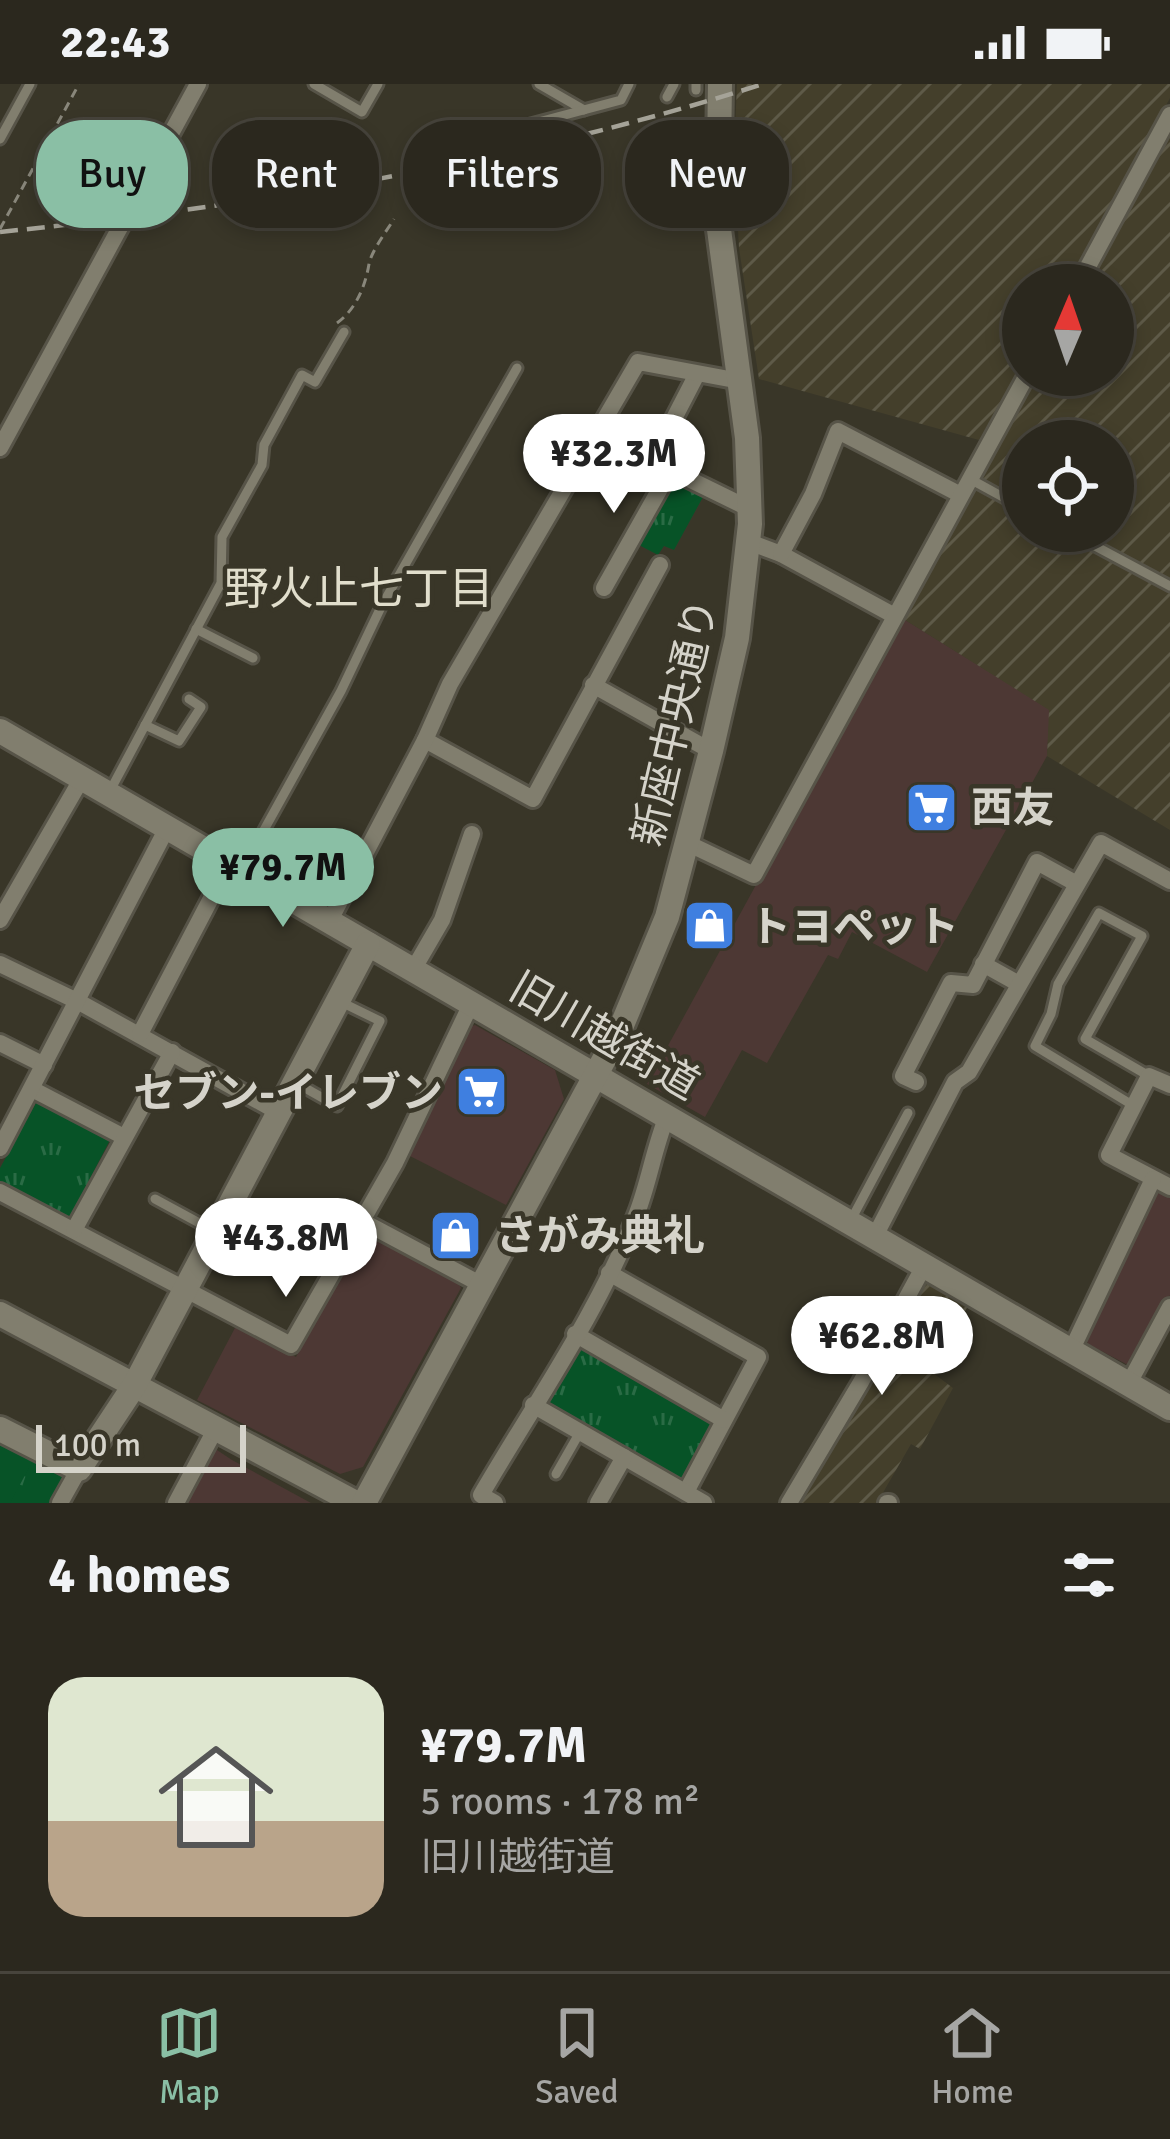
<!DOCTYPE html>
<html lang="en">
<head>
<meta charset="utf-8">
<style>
	:root { --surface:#2b281e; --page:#37342b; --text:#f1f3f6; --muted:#a6a6a4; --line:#47443c; --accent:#8abfa5 }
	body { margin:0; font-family:Signika,"Noto Sans JP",sans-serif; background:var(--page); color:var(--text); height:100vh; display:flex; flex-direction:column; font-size:45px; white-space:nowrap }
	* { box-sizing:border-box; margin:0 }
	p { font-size:39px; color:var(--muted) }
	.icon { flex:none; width:66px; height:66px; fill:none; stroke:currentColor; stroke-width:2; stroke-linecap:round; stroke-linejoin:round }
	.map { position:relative; height:1419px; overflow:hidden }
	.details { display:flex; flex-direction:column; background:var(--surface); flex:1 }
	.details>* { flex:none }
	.banner { position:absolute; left:36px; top:36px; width:1098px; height:108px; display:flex; gap:24px }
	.needle { width:78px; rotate:2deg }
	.controls { position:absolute; left:1002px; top:180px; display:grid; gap:24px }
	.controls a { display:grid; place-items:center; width:132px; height:132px; border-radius:50%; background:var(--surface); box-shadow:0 6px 18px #0003,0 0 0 3px var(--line); font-size:60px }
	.scale { position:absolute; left:36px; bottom:30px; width:210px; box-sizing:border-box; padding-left:12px; border:6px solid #d5d3ca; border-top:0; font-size:33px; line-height:42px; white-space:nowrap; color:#d5d3ca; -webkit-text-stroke:9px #393628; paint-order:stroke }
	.price { position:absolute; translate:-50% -102px; padding:0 27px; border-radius:42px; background:#fff; color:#222; font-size:39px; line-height:78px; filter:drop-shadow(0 3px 6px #0008) }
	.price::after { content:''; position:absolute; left:50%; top:72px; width:36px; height:27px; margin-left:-18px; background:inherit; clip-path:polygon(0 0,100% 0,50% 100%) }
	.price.active { background:var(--accent); color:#111 }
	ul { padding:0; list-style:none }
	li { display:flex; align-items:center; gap:36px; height:300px; padding:0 48px }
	li span { display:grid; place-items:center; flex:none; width:336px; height:240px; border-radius:36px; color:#555 }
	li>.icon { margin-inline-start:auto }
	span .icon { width:144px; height:144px; fill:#fffc; stroke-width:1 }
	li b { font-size:51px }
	h2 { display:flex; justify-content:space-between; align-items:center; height:144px; padding:0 48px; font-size:51px }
	.pill { padding:0 42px; border-radius:48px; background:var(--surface); box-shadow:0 6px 18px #0003,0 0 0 3px var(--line); font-size:42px; line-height:108px }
	.pill.active { background:var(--accent); color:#111 }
	.status { display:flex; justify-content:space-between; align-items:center; height:84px; padding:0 60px; background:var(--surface); direction:ltr }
	.status svg { height:33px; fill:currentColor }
	.dock { display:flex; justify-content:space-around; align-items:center; height:168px; border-top:3px solid var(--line); background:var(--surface); font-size:33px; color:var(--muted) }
	.dock a { display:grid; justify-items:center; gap:6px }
	.dock .active { color:var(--accent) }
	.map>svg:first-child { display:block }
</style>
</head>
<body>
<div class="status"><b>22:43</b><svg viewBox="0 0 49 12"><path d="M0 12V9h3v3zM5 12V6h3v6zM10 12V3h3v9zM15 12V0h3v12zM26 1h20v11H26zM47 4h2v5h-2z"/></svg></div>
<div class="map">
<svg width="1170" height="1419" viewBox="0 0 1170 1419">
	<defs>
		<pattern id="industrial-furrows" width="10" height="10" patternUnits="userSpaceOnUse" patternTransform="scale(3)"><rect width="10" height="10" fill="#443f2b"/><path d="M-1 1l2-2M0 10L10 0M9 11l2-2" fill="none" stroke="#5e5a48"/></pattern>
		<pattern id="grass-tufts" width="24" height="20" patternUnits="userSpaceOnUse" patternTransform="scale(3)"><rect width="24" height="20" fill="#075327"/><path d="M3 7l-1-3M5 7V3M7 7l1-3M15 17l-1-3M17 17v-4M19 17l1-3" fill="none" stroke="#2a6b45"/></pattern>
	</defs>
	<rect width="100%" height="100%" fill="#393628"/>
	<g fill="#4d3834">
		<polygon points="902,534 1050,626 1047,672 927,888 852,848 838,875 828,871 767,979 742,966 705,1033 647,1000"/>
		<polygon points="475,941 555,986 564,1015 506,1121 406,1070 468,943"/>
		<polygon points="1158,1104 1170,1109 1170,1211 1135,1277 1126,1280 1088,1260 1085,1252"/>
		<polygon points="370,1150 458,1198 461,1204 363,1383 340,1390 197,1316 236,1242 296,1273 361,1151"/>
		<polygon points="217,1366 232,1376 311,1419 183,1419 211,1368"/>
	</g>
	<g fill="url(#industrial-furrows)" fill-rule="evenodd">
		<polygon points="737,0 1170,0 1170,14 1066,201 1023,201 1023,278 979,356 759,295 739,164 734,70"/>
		<path d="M1170 44V746L1047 672 1049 626 902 534 1032 291H1113V201H1083ZM1023 357H1113V447H1023Z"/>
		<polygon points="926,1194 970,1218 933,1289 953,1304 920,1365 911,1360 877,1419 798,1419"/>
	</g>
	<g fill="url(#grass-tufts)">
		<polygon points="671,397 703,413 674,466 664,462 658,471 637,460"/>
		<polygon points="36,1019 110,1056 70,1133 0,1098 0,1084"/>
		<polygon points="575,1250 724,1336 686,1408 533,1321"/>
		<polygon points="36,1371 67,1389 68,1396 56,1419 0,1419"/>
	</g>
	<polygon fill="#075327" points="0,1353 36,1371 10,1419 0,1419"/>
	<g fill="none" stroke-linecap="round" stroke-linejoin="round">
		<defs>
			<g id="lane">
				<polyline points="314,0 362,28 378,0"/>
				<polyline points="539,0 584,26"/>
				<polyline points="696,6 696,0"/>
				<polyline points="667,13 674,0"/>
				<polyline points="501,48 621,16 629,0"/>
				<polyline points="0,55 30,0"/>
				<polyline points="970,395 1023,424"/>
				<polyline points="1067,447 1170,502"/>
				<polyline points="196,545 253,574"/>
				<polyline points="145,641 179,657 201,623 189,615"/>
				<polyline points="111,705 221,499 222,453 262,381 264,361 302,291 315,298 344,248"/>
				<polyline points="244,782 341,607 381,523 517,284"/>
				<polyline points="298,1000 337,1022 380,937 343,919"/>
				<polyline points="1134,1022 1035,962 1051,930 1058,900 1099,829 1142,852 1085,955 1149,992"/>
				<polyline points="155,1115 214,1147"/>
				<polyline points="851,1136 908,1029"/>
				<polyline points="556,1390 580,1348"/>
			</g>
			<g id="street">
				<polyline points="1078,201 1170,31"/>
				<polyline points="697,290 652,377 750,425"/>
				<polyline points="0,364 198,0"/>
				<polyline points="749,458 781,470 893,531"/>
				<polyline points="781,470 813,410 838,347 959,410"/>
				<polyline points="604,504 670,387"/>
				<polyline points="593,601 711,667"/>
				<polyline points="425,656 533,715 660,481"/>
				<polyline points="687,759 754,791 1027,291"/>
				<polyline points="0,836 82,694"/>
				<polyline points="329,838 425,656 450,600 638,278 740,297"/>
				<polyline points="0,880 79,918 278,1028"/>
				<polyline points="983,880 1019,900"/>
				<polyline points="413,886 442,836 472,750"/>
				<polyline points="140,950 229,780"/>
				<polyline points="0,959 44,981"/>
				<polyline points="916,998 903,992 951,899 973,901 1037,778 1077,800"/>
				<polyline points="1170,1001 1149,992 1109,1071 1170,1103"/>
				<polyline points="32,1005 124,1053"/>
				<polyline points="0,1064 167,744"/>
				<polyline points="0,1108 291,1261 395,1079 472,918"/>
				<polyline points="362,1137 482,1201"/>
				<polyline points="74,1146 172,968"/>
				<polyline points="874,1154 955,998 969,988 1101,759 1170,797"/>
				<polyline points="609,1189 758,1273 686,1408"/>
				<polyline points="575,1250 724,1336"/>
				<polyline points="1071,1267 1153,1095"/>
				<polyline points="1128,1301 1170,1223"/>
				<polyline points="533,1321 704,1419"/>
				<polyline points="60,1419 79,1385"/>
				<polyline points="176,1419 215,1346"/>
				<path d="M495 1419 481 1411C534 1320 599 1228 637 1129 649 1098 654 1064 667 1032"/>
				<polyline points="598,1419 624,1373"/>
				<polyline points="789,1419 861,1298 924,1182"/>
				<polyline points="887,1419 889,1419"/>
			</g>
			<g id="secondary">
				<polyline points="0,647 1170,1324"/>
				<polyline points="0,1230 356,1419"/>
				<polyline points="0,1345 79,1385 134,1302 368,860"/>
				<polyline points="364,1419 620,946 667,833 711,667 737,554 750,440 747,354 718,138 720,0"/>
			</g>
		</defs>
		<use href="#lane" stroke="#575448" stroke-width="15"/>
		<use href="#street" stroke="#575448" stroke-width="22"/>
		<use href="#secondary" stroke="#575448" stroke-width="30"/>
		<g stroke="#89877b" stroke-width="3" stroke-dasharray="9 6" stroke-linecap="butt">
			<polyline points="0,145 79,0"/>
			<path d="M337 239C355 226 365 204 369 180 372 166 386 148 394 135"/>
		</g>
		<use href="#lane" stroke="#817e6e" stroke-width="9"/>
		<use href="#street" stroke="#817e6e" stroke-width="16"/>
		<use href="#secondary" stroke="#817e6e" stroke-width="24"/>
		<path stroke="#a5a398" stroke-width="4.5" stroke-dasharray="18 9" stroke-linecap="butt" d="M0 148C259 121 515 79 763 0"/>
	</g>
	<defs>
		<symbol id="supermarket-square" viewBox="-11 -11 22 22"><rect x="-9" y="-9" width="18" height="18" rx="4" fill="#3f7fe0" stroke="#393628"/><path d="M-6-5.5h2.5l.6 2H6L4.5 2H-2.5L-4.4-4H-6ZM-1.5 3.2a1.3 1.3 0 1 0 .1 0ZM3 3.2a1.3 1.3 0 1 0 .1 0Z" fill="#fff"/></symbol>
		<symbol id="shop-square" viewBox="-11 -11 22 22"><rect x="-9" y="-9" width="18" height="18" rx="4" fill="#3f7fe0" stroke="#393628"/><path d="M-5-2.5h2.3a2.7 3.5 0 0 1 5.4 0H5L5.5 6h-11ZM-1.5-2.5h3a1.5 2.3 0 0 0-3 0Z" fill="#fff"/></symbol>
	</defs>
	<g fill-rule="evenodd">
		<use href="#supermarket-square" x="902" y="694" width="59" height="59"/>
		<use href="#shop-square" x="680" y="812" width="59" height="59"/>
		<use href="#supermarket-square" x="452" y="978" width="59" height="59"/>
		<use href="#shop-square" x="426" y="1122" width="59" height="59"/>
	</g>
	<g text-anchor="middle" stroke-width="9" stroke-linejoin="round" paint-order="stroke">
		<g font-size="42" fill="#d5d3ca" stroke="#393628">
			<text transform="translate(674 638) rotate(-77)" y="15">新座中央通り</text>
			<text transform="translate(605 951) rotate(30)" y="15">旧川越街道</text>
		</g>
		<g font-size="42" font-weight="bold" fill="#d5d3ca" stroke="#393628" text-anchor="start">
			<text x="971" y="738">西友</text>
			<text x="749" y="857">トヨペット</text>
			<text x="443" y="1023" text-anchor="end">セブン-イレブン</text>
			<text x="495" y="1166">さがみ典礼</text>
		</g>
		<g font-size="45" fill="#e1decc" stroke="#393628">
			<text x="359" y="520">野火止七丁目</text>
		</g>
	</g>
</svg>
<div class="controls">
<a><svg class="needle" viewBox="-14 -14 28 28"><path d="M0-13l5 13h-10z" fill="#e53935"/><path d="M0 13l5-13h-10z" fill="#a6a6a4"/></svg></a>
<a><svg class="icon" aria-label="locate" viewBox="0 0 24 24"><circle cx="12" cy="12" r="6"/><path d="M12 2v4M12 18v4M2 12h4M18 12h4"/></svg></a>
</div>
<div class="scale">100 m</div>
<b class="price" style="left:614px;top:432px">¥32.3M</b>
<b class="price active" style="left:283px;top:846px">¥79.7M</b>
<b class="price" style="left:286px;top:1216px">¥43.8M</b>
<b class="price" style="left:882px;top:1314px">¥62.8M</b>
<div class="banner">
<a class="pill active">Buy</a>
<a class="pill">Rent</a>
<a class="pill">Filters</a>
<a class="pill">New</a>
</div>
</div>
<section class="details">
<h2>4 homes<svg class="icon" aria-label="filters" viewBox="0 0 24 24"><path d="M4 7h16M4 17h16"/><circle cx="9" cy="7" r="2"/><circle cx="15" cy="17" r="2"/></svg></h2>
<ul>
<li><span style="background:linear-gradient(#dfe7d0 60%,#b9a48a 0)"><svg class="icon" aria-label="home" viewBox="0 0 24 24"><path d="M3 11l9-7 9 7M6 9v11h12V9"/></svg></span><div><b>¥79.7M</b><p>5 rooms · 178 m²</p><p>旧川越街道</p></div></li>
</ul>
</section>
<nav class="dock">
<a class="active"><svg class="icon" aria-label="map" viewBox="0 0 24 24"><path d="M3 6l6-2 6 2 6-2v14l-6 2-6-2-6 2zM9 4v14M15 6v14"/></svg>Map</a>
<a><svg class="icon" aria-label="saved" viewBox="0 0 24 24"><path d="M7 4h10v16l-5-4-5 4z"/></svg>Saved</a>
<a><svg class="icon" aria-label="home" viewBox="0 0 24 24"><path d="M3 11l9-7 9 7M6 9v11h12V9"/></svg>Home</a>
</nav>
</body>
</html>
